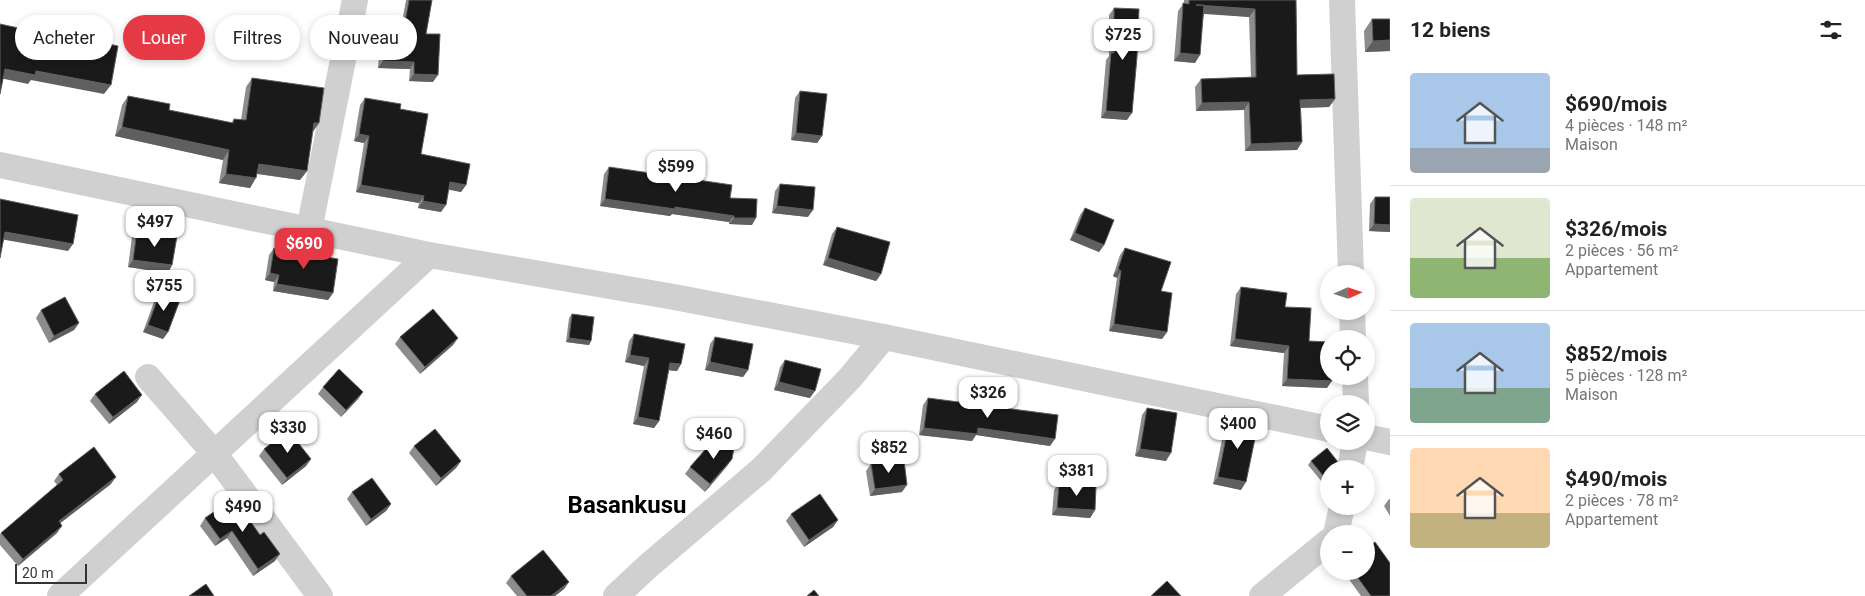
<!DOCTYPE html>
<html lang="fr">
<head>
<meta charset="utf-8">
<style>
	:root { --surface:#fff; --page:#f6f6f6; --text:#222; --muted:#767676; --line:#e0e0e0; --accent:#e63946 }
	body { margin:0; font-family:Roboto,sans-serif; background:var(--page); color:var(--text); height:100vh; display:flex; flex-direction:column; font-size:19px; white-space:nowrap }
	* { box-sizing:border-box; margin:0 }
	p { font-size:16px; color:var(--muted) }
	.icon { flex:none; width:28px; height:28px; fill:none; stroke:currentColor; stroke-width:2; stroke-linecap:round; stroke-linejoin:round }
	.map { position:relative; flex:1; overflow:hidden }
	.drawer { display:flex; flex-direction:column; background:var(--surface); width:475px }
	.drawer>* { flex:none }
	.top-card { position:absolute; left:15px; top:15px; width:475px; height:45px; display:flex; gap:10px }
	.needle { width:32px; rotate:87deg }
	.fabs { position:absolute; left:1320px; top:265px; display:grid; gap:10px }
	.fabs a { display:grid; place-items:center; width:55px; height:55px; border-radius:50%; background:var(--surface); box-shadow:0 2px 8px #0003; font-size:25px }
	.scale { position:absolute; left:15px; bottom:12px; width:72px; box-sizing:border-box; padding-left:5px; border:2px solid #333; border-top:0; font-size:14px; line-height:18px; white-space:nowrap; color:#333; -webkit-text-stroke:4px #fff; paint-order:stroke }
	.price { position:absolute; translate:-50% -42px; padding:0 11px; border-radius:10px; background:#fff; color:#222; font-size:16px; line-height:32px; filter:drop-shadow(0 1px 2px #0008) }
	.price::after { content:''; position:absolute; left:50%; top:30px; width:15px; height:11px; margin-left:-8px; background:inherit; clip-path:polygon(0 0,100% 0,50% 100%) }
	.price.current { background:var(--accent); color:#fff }
	ul { padding:0; list-style:none }
	li { display:flex; align-items:center; gap:15px; height:125px; padding:0 20px }
	li+li { border-top:1px solid var(--line) }
	li span { display:grid; place-items:center; flex:none; width:140px; height:100px; border-radius:5px; color:#555 }
	li>.icon { margin-inline-start:auto }
	span .icon { width:60px; height:60px; fill:#fffc; stroke-width:1 }
	li b { font-size:21px }
	h2 { display:flex; justify-content:space-between; align-items:center; height:60px; padding:0 20px; font-size:21px }
	.pill { padding:0 18px; border-radius:22px; background:var(--surface); box-shadow:0 2px 8px #0003; font-size:18px; line-height:45px }
	.pill.current { background:var(--accent); color:#fff }
	main { display:flex; flex:1; min-height:0 }
	.map>svg:first-child { display:block }
</style>
</head>
<body>
<main>
<div class="map">
<svg width="1390" height="596" viewBox="0 0 1390 596">
	<rect width="100%" height="100%" fill="#fff"/>
	<g fill="none" stroke-linecap="round" stroke-linejoin="round">
		<g stroke="#d0d0d0" stroke-width="26">
			<polyline points="1342,0 1351,274"/>
			<polyline points="0,165 429,255 674,297 884,337 1329,429"/>
			<polyline points="309,230 355,0"/>
			<polyline points="1352,311 1353,339"/>
			<polyline points="1355,376 1356,404"/>
			<polyline points="148,377 214,453 320,596"/>
			<polyline points="1366,437 1390,442"/>
			<polyline points="1350,469 1355,441"/>
			<polyline points="1336,534 1342,506"/>
			<polyline points="60,596 429,255"/>
			<polyline points="616,596 647,567 761,470 850,378 884,337"/>
			<polyline points="1262,596 1329,541"/>
		</g>
	</g>
	<g fill="#8c8c8c">
		<polygon points="406,0 432,0 426,34 433,82 409,81 410,69 378,68 380,39 385,32 400,33"/>
		<polygon points="1184,0 1296,0 1297,75 1335,99 1329,107 1301,108 1302,142 1297,150 1245,151 1244,110 1196,111 1195,87 1201,79 1251,77 1249,17 1204,13 1195,63 1174,61 1178,11 1184,3"/>
		<polygon points="1114,8 1127,120 1101,118 1106,60 1109,56 1109,15"/>
		<polygon points="1372,19 1390,19 1390,51 1365,52 1364,31"/>
		<polygon points="252,78 319,123 312,133 307,171 300,180 257,174 250,188 219,183 223,160 115,136 122,105 128,96 169,110 231,123 234,119 241,120 246,87"/>
		<polygon points="800,91 822,136 817,143 791,140 795,98"/>
		<polygon points="365,98 400,109 421,154 466,185 461,192 448,189 441,212 418,208 419,203 356,192 364,143 354,141 360,105"/>
		<polygon points="609,167 730,198 752,225 729,224 729,222 672,214 670,216 600,206 604,174"/>
		<polygon points="780,184 808,217 772,213 775,191"/>
		<polygon points="1375,197 1390,232 1369,231 1370,204"/>
		<polygon points="1085,208 1104,245 1099,252 1070,240 1080,215"/>
		<polygon points="837,227 881,274 876,281 823,265 832,234"/>
		<polygon points="137,230 172,265 168,273 128,267 132,237"/>
		<polygon points="274,248 333,293 328,300 273,291 274,282 265,280 269,255"/>
		<polygon points="1125,248 1161,291 1167,332 1162,339 1109,331 1117,278 1113,276 1120,255"/>
		<polygon points="1241,287 1285,307 1309,341 1327,388 1282,386 1284,353 1230,346 1236,294"/>
		<polygon points="160,292 168,332 163,339 143,332 155,299"/>
		<polygon points="41,310 79,323 74,330 49,343 36,318"/>
		<polygon points="572,314 591,341 589,345 566,342 569,318"/>
		<polygon points="634,334 681,364 677,371 669,370 659,421 654,428 633,424 644,366 625,362 629,341"/>
		<polygon points="400,337 458,338 453,345 420,374 395,344"/>
		<polygon points="715,337 748,370 743,377 705,370 710,344"/>
		<polygon points="785,360 810,398 774,390 780,367"/>
		<polygon points="323,387 363,392 358,399 341,417 318,394"/>
		<polygon points="95,394 137,402 109,424 90,401"/>
		<polygon points="928,398 1050,446 976,435 972,441 919,435 923,405"/>
		<polygon points="1147,408 1166,461 1135,456 1142,415"/>
		<polygon points="1230,418 1241,490 1213,484 1225,425"/>
		<polygon points="414,446 461,461 456,468 436,486 409,453"/>
		<polygon points="264,449 311,459 306,466 282,485 259,456"/>
		<polygon points="732,459 727,466 705,492 685,474 690,467"/>
		<polygon points="1311,461 1338,468 1337,469 1329,469 1329,477 1322,482 1308,465"/>
		<polygon points="871,464 902,492 870,496 866,471"/>
		<polygon points="59,474 111,484 60,523 57,533 18,566 0,545 0,534 57,485 54,481"/>
		<polygon points="1059,483 1095,510 1090,518 1052,515 1054,490"/>
		<polygon points="352,492 391,504 386,511 366,526 347,499"/>
		<polygon points="234,498 275,561 253,576 227,538 215,546 200,526 205,518"/>
		<polygon points="1389,499 1390,499 1390,516 1384,506"/>
		<polygon points="791,514 838,520 833,527 804,547 786,521"/>
		<polygon points="1343,571 1366,571 1390,596 1361,596"/>
		<polygon points="511,576 569,582 564,589 555,596 517,596 506,583"/>
	</g>
	<g fill="#5f5f5f">
		<polygon points="1196,5 1255,9 1249,17 1190,13"/>
		<polygon points="1390,40 1390,51 1365,52 1373,41"/>
		<polygon points="1180,53 1200,55 1195,63 1174,61"/>
		<polygon points="383,61 414,62 410,69 378,68"/>
		<polygon points="5,69 36,71 111,85 104,94 31,80 28,84 0,78"/>
		<polygon points="414,74 438,75 433,82 409,81"/>
		<polygon points="1335,99 1329,107 1295,108 1300,100"/>
		<polygon points="1249,102 1244,110 1196,111 1202,103"/>
		<polygon points="1106,111 1132,113 1127,120 1101,118"/>
		<polygon points="314,123 319,123 312,133"/>
		<polygon points="122,127 229,150 223,160 115,136"/>
		<polygon points="796,133 822,136 817,143 791,140"/>
		<polygon points="359,134 369,136 364,143 354,141"/>
		<polygon points="1302,142 1297,150 1245,151 1251,144"/>
		<polygon points="259,164 307,171 300,180 252,173"/>
		<polygon points="226,174 256,178 250,188 219,183"/>
		<polygon points="450,182 466,185 461,192 445,189"/>
		<polygon points="361,185 424,196 419,203 356,192"/>
		<polygon points="605,199 675,207 734,216 729,222 672,214 670,216 600,206"/>
		<polygon points="423,201 446,205 441,212 418,208"/>
		<polygon points="777,206 813,210 808,217 772,213"/>
		<polygon points="734,218 756,218 752,225 729,224"/>
		<polygon points="1374,224 1390,225 1390,232 1369,231"/>
		<polygon points="5,232 73,244 68,251 0,239"/>
		<polygon points="1075,233 1104,245 1099,252 1070,240"/>
		<polygon points="828,258 881,274 876,281 823,265"/>
		<polygon points="133,260 172,265 168,273 128,267"/>
		<polygon points="1118,269 1121,271 1117,278 1113,276"/>
		<polygon points="270,273 279,275 274,282 265,280"/>
		<polygon points="277,284 333,293 328,300 273,291"/>
		<polygon points="79,323 74,330 49,343 54,336"/>
		<polygon points="1114,324 1167,332 1162,339 1109,331"/>
		<polygon points="148,325 168,332 163,339 143,332"/>
		<polygon points="458,338 453,345 420,374 425,367"/>
		<polygon points="569,338 591,341 589,345 566,342"/>
		<polygon points="1235,339 1289,346 1284,353 1230,346"/>
		<polygon points="630,355 649,358 644,366 625,362"/>
		<polygon points="710,362 748,370 743,377 705,370"/>
		<polygon points="670,363 681,364 677,371 665,370"/>
		<polygon points="1287,379 1332,381 1327,388 1282,386"/>
		<polygon points="779,382 815,391 810,398 774,390"/>
		<polygon points="363,392 358,399 341,417 346,410"/>
		<polygon points="142,395 137,402 109,424 113,417"/>
		<polygon points="638,417 659,421 654,428 633,424"/>
		<polygon points="924,428 978,428 1055,439 1050,446 976,435 972,441 919,435"/>
		<polygon points="1140,449 1171,453 1166,461 1135,456"/>
		<polygon points="311,459 306,466 282,485 287,478"/>
		<polygon points="732,459 727,466 705,492 710,484"/>
		<polygon points="461,461 456,468 436,486 441,478"/>
		<polygon points="116,477 111,484 54,528 59,521"/>
		<polygon points="1218,477 1246,482 1241,490 1213,484"/>
		<polygon points="907,485 902,492 870,496 875,489"/>
		<polygon points="391,504 386,511 366,526 371,519"/>
		<polygon points="1057,508 1095,510 1090,518 1052,515"/>
		<polygon points="838,520 833,527 804,547 809,540"/>
		<polygon points="62,526 57,533 18,566 23,559"/>
		<polygon points="232,531 227,538 215,546 220,539"/>
		<polygon points="280,554 275,561 253,576 258,569"/>
		<polygon points="569,582 564,589 555,596 551,596"/>
	</g>
	<g fill="#1a1a1a" stroke="#5f5f5f">
		<polygon points="409,0 432,0 426,34 440,34 438,75 414,74 414,62 383,61 385,32 403,33"/>
		<polygon points="1189,0 1296,0 1297,75 1334,74 1335,99 1300,100 1302,142 1251,144 1249,102 1202,103 1201,79 1256,77 1255,9 1196,5 1204,5 1200,55 1180,53 1183,3 1189,4"/>
		<polygon points="1114,8 1139,9 1137,57 1132,113 1106,111 1111,53 1114,53"/>
		<polygon points="1372,19 1390,19 1390,40 1373,41"/>
		<polygon points="0,24 65,38 65,35 118,46 111,85 36,71 35,75 5,69 0,94"/>
		<polygon points="252,78 324,88 319,123 314,123 307,171 259,164 256,178 226,174 229,150 122,127 128,96 170,104 169,110 233,123 234,119 246,120"/>
		<polygon points="800,91 827,94 822,136 796,133"/>
		<polygon points="365,98 401,104 400,109 428,114 421,154 470,164 466,185 450,182 446,205 423,201 424,196 361,185 369,136 359,134"/>
		<polygon points="609,167 732,185 730,198 757,199 756,218 734,218 734,216 675,207 675,209 605,199"/>
		<polygon points="780,184 815,187 813,210 777,206"/>
		<polygon points="1375,197 1390,197 1390,225 1374,224"/>
		<polygon points="0,199 78,215 73,244 5,232 0,258"/>
		<polygon points="1085,208 1114,220 1104,245 1075,233"/>
		<polygon points="837,227 890,242 881,274 828,258"/>
		<polygon points="137,230 177,236 172,265 133,260"/>
		<polygon points="274,248 338,259 333,293 277,284 279,275 270,273"/>
		<polygon points="1125,248 1171,262 1161,291 1172,293 1167,332 1114,324 1121,271 1118,269"/>
		<polygon points="1241,287 1287,293 1285,307 1311,308 1309,341 1329,342 1329,376 1332,376 1332,381 1287,379 1289,346 1235,339"/>
		<polygon points="160,292 180,300 168,332 148,325"/>
		<polygon points="65,297 79,323 54,336 41,310"/>
		<polygon points="433,309 458,338 425,367 400,337"/>
		<polygon points="572,314 594,317 591,341 569,338"/>
		<polygon points="634,334 685,344 681,364 670,363 659,421 638,417 649,358 630,355"/>
		<polygon points="715,337 753,344 748,370 710,362"/>
		<polygon points="785,360 821,369 815,391 779,382"/>
		<polygon points="339,369 363,392 346,410 323,387"/>
		<polygon points="124,371 142,395 113,417 95,394"/>
		<polygon points="928,398 1058,415 1055,439 978,428 977,434 924,428"/>
		<polygon points="1147,408 1177,413 1171,453 1140,449"/>
		<polygon points="1230,418 1258,424 1246,482 1218,477"/>
		<polygon points="435,429 461,461 441,478 414,446"/>
		<polygon points="288,430 311,459 287,478 264,449"/>
		<polygon points="718,435 734,448 732,459 710,484 690,467"/>
		<polygon points="94,447 116,477 59,521 62,526 23,559 1,533 63,480 59,474"/>
		<polygon points="1327,448 1338,462 1338,468 1337,469 1329,469 1329,475 1325,478 1311,461"/>
		<polygon points="904,460 907,485 875,489 871,464"/>
		<polygon points="372,478 391,504 371,519 352,492"/>
		<polygon points="1059,483 1096,486 1095,510 1057,508"/>
		<polygon points="820,494 838,520 809,540 791,514"/>
		<polygon points="234,498 260,535 264,532 280,554 258,569 232,531 220,539 205,518"/>
		<polygon points="1375,542 1390,563 1390,596 1371,596 1353,571 1366,571 1366,549"/>
		<polygon points="543,550 569,582 551,596 527,596 511,576"/>
		<polygon points="1167,581 1181,596 1151,596"/>
		<polygon points="206,584 214,596 189,596"/>
		<polygon points="814,590 819,596 807,596"/>
	</g>
	<g text-anchor="middle" stroke-width="5" stroke-linejoin="round" paint-order="stroke">
		<g font-size="24" font-weight="bold" fill="#000" stroke="#fff">
			<text x="627" y="513">Basankusu</text>
		</g>
	</g>
</svg>
<div class="fabs">
<a><svg class="needle" viewBox="-14 -14 28 28"><path d="M0-13l5 13h-10z" fill="#e53935"/><path d="M0 13l5-13h-10z" fill="#767676"/></svg></a>
<a><svg class="icon" aria-label="locate" viewBox="0 0 24 24"><circle cx="12" cy="12" r="6"/><path d="M12 2v4M12 18v4M2 12h4M18 12h4"/></svg></a>
<a><svg class="icon" aria-label="layers" viewBox="0 0 24 24"><path d="M12 4l9 5-9 5-9-5zM3 14l9 5 9-5"/></svg></a>
<a>+</a>
<a>−</a>
</div>
<div class="scale">20 m</div>
<b class="price" style="left:1123px;top:61px">$725</b>
<b class="price" style="left:676px;top:193px">$599</b>
<b class="price" style="left:155px;top:248px">$497</b>
<b class="price current" style="left:304px;top:270px">$690</b>
<b class="price" style="left:164px;top:312px">$755</b>
<b class="price" style="left:988px;top:419px">$326</b>
<b class="price" style="left:1238px;top:450px">$400</b>
<b class="price" style="left:288px;top:454px">$330</b>
<b class="price" style="left:714px;top:460px">$460</b>
<b class="price" style="left:889px;top:474px">$852</b>
<b class="price" style="left:1077px;top:497px">$381</b>
<b class="price" style="left:243px;top:533px">$490</b>
<div class="top-card">
<a class="pill">Acheter</a>
<a class="pill current">Louer</a>
<a class="pill">Filtres</a>
<a class="pill">Nouveau</a>
</div>
</div>
<section class="drawer">
<h2>12 biens<svg class="icon" aria-label="filters" viewBox="0 0 24 24"><path d="M4 7h16M4 17h16"/><circle cx="9" cy="7" r="2"/><circle cx="15" cy="17" r="2"/></svg></h2>
<ul>
<li><span style="background:linear-gradient(#a9c7e8 75%,#9aa5b1 0)"><svg class="icon" aria-label="home" viewBox="0 0 24 24"><path d="M3 11l9-7 9 7M6 9v11h12V9"/></svg></span><div><b>$690/mois</b><p>4 pièces · 148 m²</p><p>Maison</p></div></li>
<li><span style="background:linear-gradient(#dfe7d0 60%,#8fb573 0)"><svg class="icon" aria-label="home" viewBox="0 0 24 24"><path d="M3 11l9-7 9 7M6 9v11h12V9"/></svg></span><div><b>$326/mois</b><p>2 pièces · 56 m²</p><p>Appartement</p></div></li>
<li><span style="background:linear-gradient(#a9c7e8 65%,#7fa58c 0)"><svg class="icon" aria-label="home" viewBox="0 0 24 24"><path d="M3 11l9-7 9 7M6 9v11h12V9"/></svg></span><div><b>$852/mois</b><p>5 pièces · 128 m²</p><p>Maison</p></div></li>
<li><span style="background:linear-gradient(#ffd9b3 65%,#c2b280 0)"><svg class="icon" aria-label="home" viewBox="0 0 24 24"><path d="M3 11l9-7 9 7M6 9v11h12V9"/></svg></span><div><b>$490/mois</b><p>2 pièces · 78 m²</p><p>Appartement</p></div></li>
</ul>
</section>
</main>
</body>
</html>
